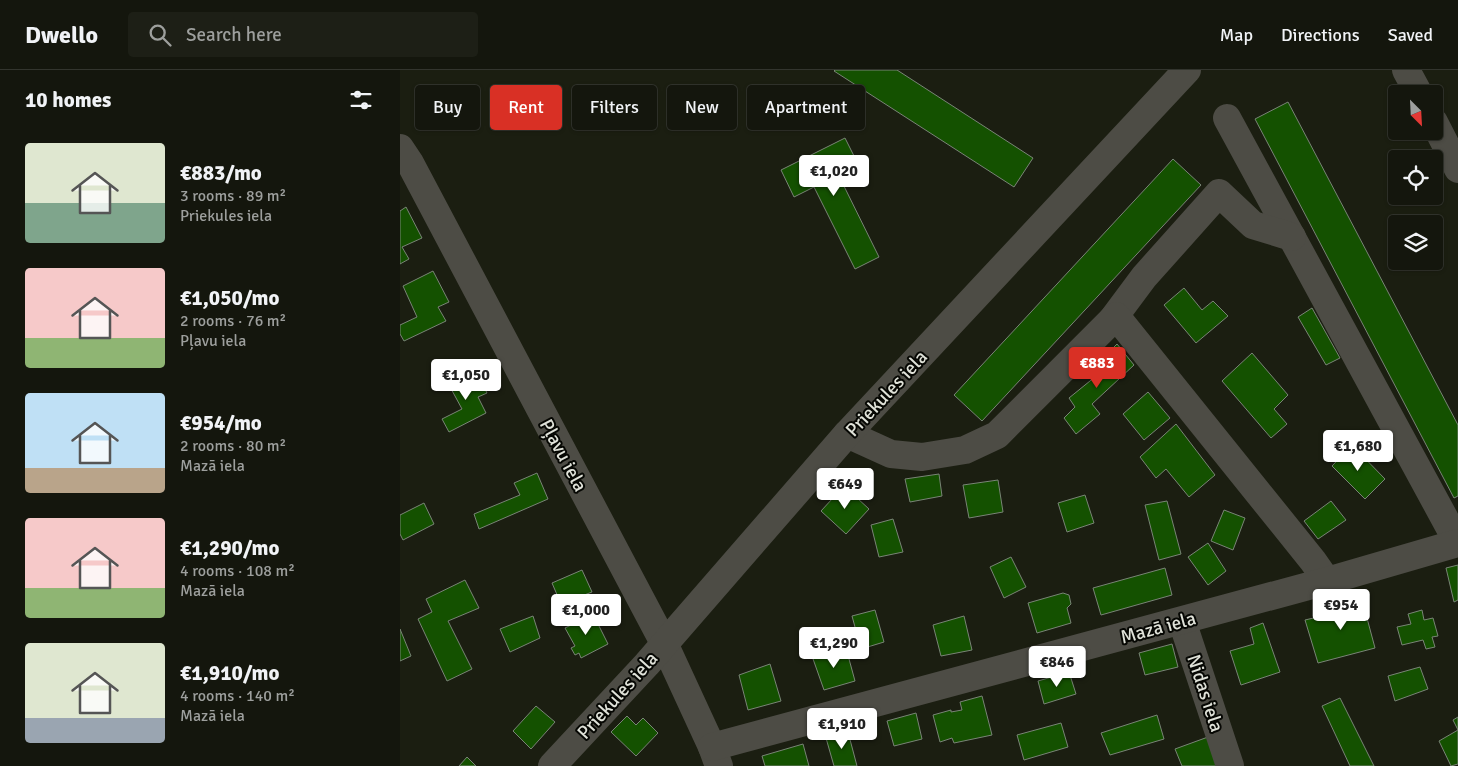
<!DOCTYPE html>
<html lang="en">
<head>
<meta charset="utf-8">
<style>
	:root { --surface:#14160d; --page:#1d1f16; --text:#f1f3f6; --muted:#9d9f9d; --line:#33352e; --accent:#d93025 }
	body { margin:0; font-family:Signika,sans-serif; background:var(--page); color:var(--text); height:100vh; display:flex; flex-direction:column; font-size:19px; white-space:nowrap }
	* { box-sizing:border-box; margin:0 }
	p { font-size:16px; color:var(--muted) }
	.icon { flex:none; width:28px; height:28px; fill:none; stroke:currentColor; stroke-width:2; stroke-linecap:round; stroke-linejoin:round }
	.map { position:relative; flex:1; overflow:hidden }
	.sheet { display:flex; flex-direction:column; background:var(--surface); width:400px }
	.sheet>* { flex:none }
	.hud { position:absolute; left:15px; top:15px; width:475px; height:45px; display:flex; gap:10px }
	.needle { width:32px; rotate:156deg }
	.controls { position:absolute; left:988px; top:15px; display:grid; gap:10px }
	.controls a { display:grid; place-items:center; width:55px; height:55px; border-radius:5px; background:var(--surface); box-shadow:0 1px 4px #0004,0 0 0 1px var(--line); font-size:25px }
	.price { position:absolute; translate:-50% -42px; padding:0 11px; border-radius:5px; background:#fff; color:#222; font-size:16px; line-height:32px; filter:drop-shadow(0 1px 2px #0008) }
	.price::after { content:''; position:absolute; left:50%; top:30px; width:15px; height:11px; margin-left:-8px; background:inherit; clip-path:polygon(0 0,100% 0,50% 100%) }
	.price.on { background:var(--accent); color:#fff }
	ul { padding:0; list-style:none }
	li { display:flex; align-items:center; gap:15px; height:125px; padding:0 25px }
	li span { display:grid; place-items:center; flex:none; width:140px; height:100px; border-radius:5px; color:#555 }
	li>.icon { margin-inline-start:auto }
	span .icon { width:60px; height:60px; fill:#fffc; stroke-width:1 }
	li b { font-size:21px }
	h2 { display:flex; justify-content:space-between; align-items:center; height:60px; padding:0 25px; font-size:21px }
	.chip { padding:0 18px; border-radius:5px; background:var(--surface); box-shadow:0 1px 4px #0004,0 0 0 1px var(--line); font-size:18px; line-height:45px }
	.chip.on { background:var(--accent); color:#fff }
	header { display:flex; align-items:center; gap:30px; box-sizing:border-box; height:70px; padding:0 25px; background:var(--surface); border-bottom:1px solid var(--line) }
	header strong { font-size:24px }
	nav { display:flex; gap:28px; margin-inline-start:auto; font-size:18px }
	.search { width:350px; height:45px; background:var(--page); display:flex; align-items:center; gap:12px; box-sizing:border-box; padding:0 18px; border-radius:5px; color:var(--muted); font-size:19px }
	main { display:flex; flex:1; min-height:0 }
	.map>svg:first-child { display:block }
</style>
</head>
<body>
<header>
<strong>Dwello</strong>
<div class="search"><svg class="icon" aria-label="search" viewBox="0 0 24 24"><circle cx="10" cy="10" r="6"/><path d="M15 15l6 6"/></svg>Search here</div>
<nav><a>Map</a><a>Directions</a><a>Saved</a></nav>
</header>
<main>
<section class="sheet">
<h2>10 homes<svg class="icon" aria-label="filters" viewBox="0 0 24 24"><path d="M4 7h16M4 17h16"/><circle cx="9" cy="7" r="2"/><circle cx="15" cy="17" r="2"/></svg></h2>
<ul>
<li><span style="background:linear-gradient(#dfe7d0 60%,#7fa58c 0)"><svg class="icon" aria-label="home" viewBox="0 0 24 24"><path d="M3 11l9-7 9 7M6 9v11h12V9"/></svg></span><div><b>€883/mo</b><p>3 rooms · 89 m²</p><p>Priekules iela</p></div></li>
<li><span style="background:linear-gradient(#f6c9c9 70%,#8fb573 0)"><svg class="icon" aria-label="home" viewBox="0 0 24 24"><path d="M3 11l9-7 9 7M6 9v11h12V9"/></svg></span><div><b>€1,050/mo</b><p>2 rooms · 76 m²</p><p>Pļavu iela</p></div></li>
<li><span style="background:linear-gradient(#bfe0f5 75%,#b9a48a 0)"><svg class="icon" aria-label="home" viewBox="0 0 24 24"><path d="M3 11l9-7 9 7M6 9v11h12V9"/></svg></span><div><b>€954/mo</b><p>2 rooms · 80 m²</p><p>Mazā iela</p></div></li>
<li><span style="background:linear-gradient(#f6c9c9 70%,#8fb573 0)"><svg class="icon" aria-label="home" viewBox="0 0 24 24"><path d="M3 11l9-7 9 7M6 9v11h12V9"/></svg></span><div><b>€1,290/mo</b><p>4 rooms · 108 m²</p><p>Mazā iela</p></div></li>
<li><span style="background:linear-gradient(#dfe7d0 75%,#9aa5b1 0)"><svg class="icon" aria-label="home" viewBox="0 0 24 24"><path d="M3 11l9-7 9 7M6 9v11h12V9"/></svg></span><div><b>€1,910/mo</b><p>4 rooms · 140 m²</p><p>Mazā iela</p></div></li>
</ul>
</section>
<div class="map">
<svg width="1058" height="696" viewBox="0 0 1058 696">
	<rect width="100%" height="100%" fill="#1b1e11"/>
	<g fill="#145100" stroke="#798476">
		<polygon points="435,0 497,0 633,88 614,117 434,1"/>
		<polygon points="888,32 1058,355 1058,426 1054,428 855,49"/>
		<polygon points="445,68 458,94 438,104 479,187 455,199 414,117 394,127 381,100"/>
		<polygon points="773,89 801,115 582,351 554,325"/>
		<polygon points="6,137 22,168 2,177 9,189 0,194 0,141"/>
		<polygon points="33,201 49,232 38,237 46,251 4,271 0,264 0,255 17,247 3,216"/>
		<polygon points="784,218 802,240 813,231 828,246 796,273 764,235"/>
		<polygon points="912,238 940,288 926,295 898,247"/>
		<polygon points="717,274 734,295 692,334 700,344 676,364 664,348 675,337 669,328 706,298 701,290"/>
		<polygon points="852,283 888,325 874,339 887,354 871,368 822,311"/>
		<polygon points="76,301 87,323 78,327 86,343 49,362 42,349 62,339 49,315"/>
		<polygon points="748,322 770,348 744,370 723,344"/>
		<polygon points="776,354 815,405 789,427 766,399 756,408 740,387"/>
		<polygon points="952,375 985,409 965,429 932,396"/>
		<polygon points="137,403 148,429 79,459 74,444 120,425 114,413"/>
		<polygon points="539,404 542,426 510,432 505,409"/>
		<polygon points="598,410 603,442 569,448 563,415"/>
		<polygon points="444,416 469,439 446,464 421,441"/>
		<polygon points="685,425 694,453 667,462 658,433"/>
		<polygon points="767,431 781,484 759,490 745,435"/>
		<polygon points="931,431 946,450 918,469 904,451"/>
		<polygon points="24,433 34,454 3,470 0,464 0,445"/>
		<polygon points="824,440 845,448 833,480 811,471"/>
		<polygon points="493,449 503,482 479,487 471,455"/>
		<polygon points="808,473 826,501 808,515 788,487"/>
		<polygon points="611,487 626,517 604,528 590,497"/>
		<polygon points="1058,495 1058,530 1054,532 1046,498"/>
		<polygon points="765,498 772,525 701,545 693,518"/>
		<polygon points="182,500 192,522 161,534 152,513"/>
		<polygon points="65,510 79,538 48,551 72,599 47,611 18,549 32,542 26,529"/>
		<polygon points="960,522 975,578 918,593 905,550 943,541 939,529"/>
		<polygon points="663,523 669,525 671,534 667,538 671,553 637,563 628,533"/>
		<polygon points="475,540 484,572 461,579 452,546"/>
		<polygon points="1022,540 1024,550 1033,548 1038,566 1032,567 1035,577 1026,579 1023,570 1002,575 997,557 1011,554 1008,544"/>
		<polygon points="193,544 208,574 181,588 179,583 175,585 171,578 175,576 165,558"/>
		<polygon points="133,546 140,568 110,582 100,559"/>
		<polygon points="564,546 572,580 541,586 533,555"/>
		<polygon points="863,553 880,602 841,615 830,581 854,574 850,558"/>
		<polygon points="0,559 11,586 0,591"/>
		<polygon points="772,574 778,597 745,605 739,583"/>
		<polygon points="446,578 455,611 424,620 412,586"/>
		<polygon points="370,594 381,631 348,640 339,605"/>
		<polygon points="1020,597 1028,619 995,631 988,606"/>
		<polygon points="669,602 676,624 644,634 638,611"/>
		<polygon points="582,626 592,665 554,673 552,668 540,672 533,645 551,640 551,642 562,640 560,632"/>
		<polygon points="940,628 974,696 950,696 922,636"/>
		<polygon points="136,636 155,652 131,679 113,661"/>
		<polygon points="516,643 522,669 494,676 487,651"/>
		<polygon points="757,645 764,669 710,685 701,663"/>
		<polygon points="227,646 236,655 243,648 258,663 236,686 211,662"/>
		<polygon points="1058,647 1058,694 1051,696 1039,671 1058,660 1053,650"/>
		<polygon points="661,653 668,677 624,690 617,665"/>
		<polygon points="448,662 457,696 434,696 426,668"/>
		<polygon points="808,667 818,696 782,696 775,679"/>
		<polygon points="403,674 409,696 365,696 362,686"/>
		<polygon points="67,687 76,696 59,696"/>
	</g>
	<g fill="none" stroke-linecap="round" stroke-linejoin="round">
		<g stroke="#4d4c45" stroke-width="28">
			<polyline points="1006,0 1019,24"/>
			<polyline points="827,48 1058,473"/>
			<polyline points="1034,52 1058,99"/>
			<polyline points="0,78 10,93 264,573 312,677 319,696"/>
			<polyline points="712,250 744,207 819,123 853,155 892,167"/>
			<polyline points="447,364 491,384 522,387 565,380 597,365 716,246 913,491 927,511"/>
			<polyline points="782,551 830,696"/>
			<polyline points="312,677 927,511 1058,473"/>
			<polyline points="152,696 247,594 447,364 787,0"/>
		</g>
	</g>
	<g text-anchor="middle" stroke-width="4" stroke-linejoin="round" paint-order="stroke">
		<g font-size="19" fill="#e0e2d9" stroke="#060703">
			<text transform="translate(486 323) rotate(-47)" y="7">Priekules iela</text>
			<text transform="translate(164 385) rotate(62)" y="7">Pļavu iela</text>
			<text transform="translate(758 557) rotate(-15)" y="7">Mazā iela</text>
			<text transform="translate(806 623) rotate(72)" y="7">Nidas iela</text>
			<text transform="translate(217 625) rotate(-48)" y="7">Priekules iela</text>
		</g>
	</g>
</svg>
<div class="controls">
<a><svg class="needle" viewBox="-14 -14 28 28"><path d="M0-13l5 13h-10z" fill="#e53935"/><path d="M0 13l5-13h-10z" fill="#9d9f9d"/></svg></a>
<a><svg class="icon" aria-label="locate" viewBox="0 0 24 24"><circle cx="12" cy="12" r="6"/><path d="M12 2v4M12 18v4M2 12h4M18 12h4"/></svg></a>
<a><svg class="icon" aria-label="layers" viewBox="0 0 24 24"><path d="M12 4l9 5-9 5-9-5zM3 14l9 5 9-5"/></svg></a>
</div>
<b class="price" style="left:434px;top:127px">€1,020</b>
<b class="price on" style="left:697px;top:319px">€883</b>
<b class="price" style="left:66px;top:331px">€1,050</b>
<b class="price" style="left:958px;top:402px">€1,680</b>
<b class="price" style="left:445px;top:440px">€649</b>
<b class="price" style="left:941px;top:561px">€954</b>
<b class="price" style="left:186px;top:566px">€1,000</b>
<b class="price" style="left:434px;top:599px">€1,290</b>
<b class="price" style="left:657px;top:618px">€846</b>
<b class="price" style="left:442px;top:680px">€1,910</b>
<div class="hud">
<a class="chip">Buy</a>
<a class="chip on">Rent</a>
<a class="chip">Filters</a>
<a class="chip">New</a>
<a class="chip">Apartment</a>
</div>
</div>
</main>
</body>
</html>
